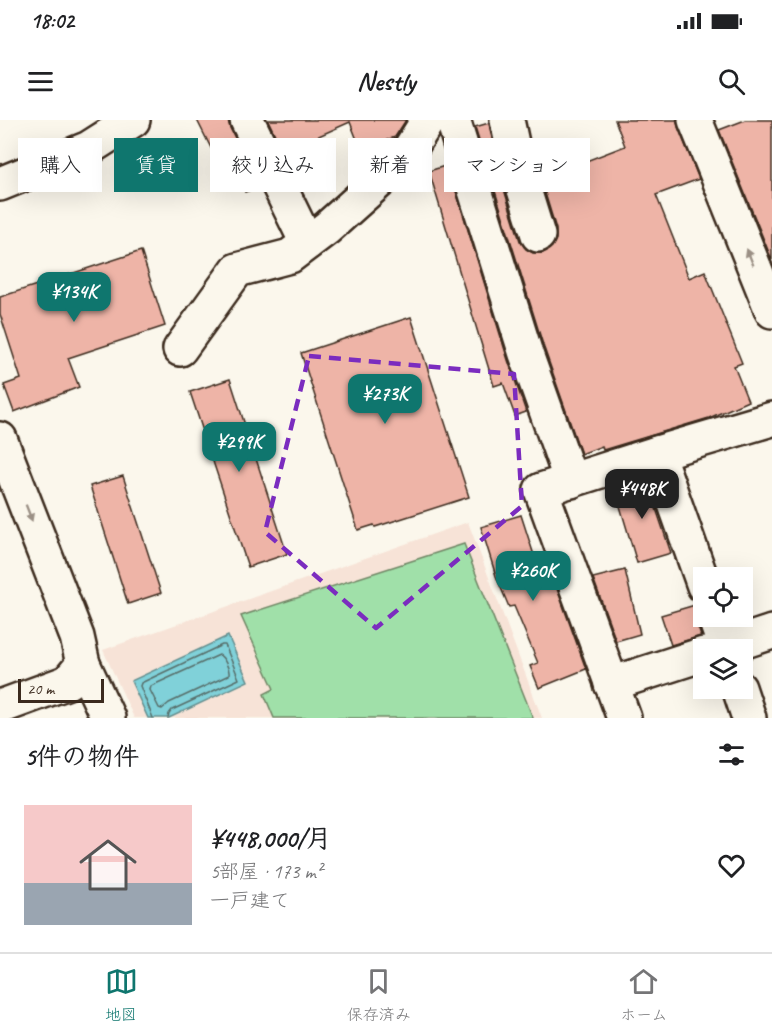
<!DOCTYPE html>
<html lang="ja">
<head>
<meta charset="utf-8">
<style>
	:root { --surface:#fff; --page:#f6f6f6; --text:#202124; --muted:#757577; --line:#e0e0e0; --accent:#0f766e }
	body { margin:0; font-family:Caveat,"Klee One",sans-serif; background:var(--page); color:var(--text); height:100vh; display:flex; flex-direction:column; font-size:22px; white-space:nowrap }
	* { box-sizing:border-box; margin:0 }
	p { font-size:20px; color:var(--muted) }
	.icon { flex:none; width:33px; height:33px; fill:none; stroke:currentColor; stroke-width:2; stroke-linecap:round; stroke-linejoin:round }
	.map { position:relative; height:598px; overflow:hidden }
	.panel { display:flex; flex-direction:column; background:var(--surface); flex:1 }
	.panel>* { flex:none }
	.banner { position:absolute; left:18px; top:18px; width:736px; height:54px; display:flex; gap:12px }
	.buttons { position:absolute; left:693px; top:447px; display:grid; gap:12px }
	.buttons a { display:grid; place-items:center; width:60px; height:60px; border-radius:0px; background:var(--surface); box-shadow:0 6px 24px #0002; font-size:30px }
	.scale { position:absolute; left:18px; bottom:15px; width:86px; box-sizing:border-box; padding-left:6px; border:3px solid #3b2a1e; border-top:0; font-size:16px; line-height:21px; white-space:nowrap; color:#3b2a1e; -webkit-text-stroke:4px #fbf7ec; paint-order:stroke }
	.price { position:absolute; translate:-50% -51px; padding:0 14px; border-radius:12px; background:var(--accent); color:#fff; font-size:20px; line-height:39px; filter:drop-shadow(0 2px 3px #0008) }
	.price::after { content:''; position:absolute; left:50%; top:36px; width:18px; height:14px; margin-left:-9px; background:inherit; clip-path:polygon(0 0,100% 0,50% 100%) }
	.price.active { background:#222; color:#fff }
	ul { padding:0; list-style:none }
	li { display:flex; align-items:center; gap:18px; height:150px; padding:0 24px }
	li+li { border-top:2px solid var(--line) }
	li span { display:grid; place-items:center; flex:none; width:168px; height:120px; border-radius:0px; color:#555 }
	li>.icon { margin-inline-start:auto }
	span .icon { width:72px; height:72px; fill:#fffc; stroke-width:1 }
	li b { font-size:26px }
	h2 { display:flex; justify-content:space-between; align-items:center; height:72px; padding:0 24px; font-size:26px }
	.chip { padding:0 21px; border-radius:0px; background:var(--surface); box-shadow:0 6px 24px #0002; font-size:21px; line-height:54px }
	.chip.active { background:var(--accent); color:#fff }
	.status { display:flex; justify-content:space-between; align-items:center; height:42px; padding:0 30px; background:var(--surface); direction:ltr }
	.status svg { height:16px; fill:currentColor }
	header { display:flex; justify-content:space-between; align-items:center; height:78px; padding:0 24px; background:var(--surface); font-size:27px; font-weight:700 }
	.tab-bar { display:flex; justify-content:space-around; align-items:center; height:84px; border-top:2px solid var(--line); background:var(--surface); font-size:16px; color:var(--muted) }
	.tab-bar a { display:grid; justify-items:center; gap:3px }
	.tab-bar .active { color:var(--accent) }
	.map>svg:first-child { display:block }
</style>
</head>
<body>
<div class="status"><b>18:02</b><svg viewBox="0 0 49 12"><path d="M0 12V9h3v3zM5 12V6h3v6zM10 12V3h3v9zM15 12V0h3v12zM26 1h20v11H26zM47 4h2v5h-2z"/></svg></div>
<header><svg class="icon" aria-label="menu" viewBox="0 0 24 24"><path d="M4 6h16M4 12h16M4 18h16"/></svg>Nestly<svg class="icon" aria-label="search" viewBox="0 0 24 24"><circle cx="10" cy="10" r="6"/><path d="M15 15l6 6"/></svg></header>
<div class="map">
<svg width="772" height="598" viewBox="0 0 772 598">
	<rect width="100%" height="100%" fill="#fbf7ec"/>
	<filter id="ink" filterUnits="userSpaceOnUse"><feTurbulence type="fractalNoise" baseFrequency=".0167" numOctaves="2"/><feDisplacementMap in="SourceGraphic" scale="12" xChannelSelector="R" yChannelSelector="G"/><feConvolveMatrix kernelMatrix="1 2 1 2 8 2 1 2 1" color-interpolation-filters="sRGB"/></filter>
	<g filter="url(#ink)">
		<polygon fill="#f7e3d7" points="468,402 542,598 134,598 103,530"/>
		<polygon fill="#a0e0a9" stroke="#6e8564" stroke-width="1.5" points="464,424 533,598 274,598 264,574 274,569 241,496"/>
		<polygon fill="#80d1d9" stroke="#648e8e" stroke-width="1.5" points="228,516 248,561 169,598 148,598 131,561"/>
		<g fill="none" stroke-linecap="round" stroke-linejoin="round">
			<g stroke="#576d69" stroke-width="1.5">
				<path d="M219 535C224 537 230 550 229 555L169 583 162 589 159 588 150 570 151 566Z"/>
				<polyline points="153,598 140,566 141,563 222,525 225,525 239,559 172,590 169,594 168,598"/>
			</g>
		</g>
		<g fill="#eeb4a7" stroke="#3b2a1e" stroke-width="1.5">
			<polygon points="197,0 228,0 230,8 259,67 245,72 237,50 225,56"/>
			<polygon points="268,0 406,0 395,17 361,30 350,2 283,32"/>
			<polygon points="615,0 677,0 678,7 699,59 656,75 689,158 705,151 742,243 734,246 748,281 709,298 603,330 602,326 581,334 544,228 475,7 489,3 499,53 520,121 526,129 533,133 543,133 552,127 556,119 556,109 541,60 562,55 570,51 573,46 625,26"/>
			<polygon points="745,0 772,0 772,140 719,10"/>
			<polygon points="448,45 508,240 526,292 515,296 503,263 494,266 429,51"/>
			<polygon points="141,131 165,206 68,238 79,267 14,292 4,265 21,259 0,194 0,177"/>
			<polygon points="411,197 469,377 375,407 374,405 358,410 301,233"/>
			<polygon points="230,259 287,434 248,447 190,272"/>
			<polygon points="123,356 161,473 128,484 90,366"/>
			<polygon points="645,356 671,433 637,443 614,366"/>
			<polygon points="521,395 541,457 548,454 553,467 556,466 586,549 539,568 530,546 538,543 514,486 509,487 496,456 481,407"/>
			<polygon points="625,450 640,514 616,521 593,458"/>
			<polygon points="695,485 696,502 701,516 671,525 661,495"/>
		</g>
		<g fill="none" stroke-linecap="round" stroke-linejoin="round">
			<defs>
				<g id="minor">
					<polyline points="247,0 307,123"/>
					<polyline points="453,0 526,234 571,361"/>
					<polyline points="507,0 517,47"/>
					<polyline points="695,0 772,191"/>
					<polyline points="0,64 89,28 133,0"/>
					<polyline points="538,115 517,47 557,37"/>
					<polyline points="180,229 237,150 290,136 327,108 403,40 428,0"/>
					<polyline points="0,319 77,517 83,544 68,562 0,587"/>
					<polyline points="657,333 704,466"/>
					<polyline points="714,496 726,530"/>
					<polyline points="718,530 772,512"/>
					<polyline points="83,544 108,598"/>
					<polyline points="611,564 704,534"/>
					<polyline points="739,568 749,598"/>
					<polyline points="624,598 541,370 657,333 772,299"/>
				</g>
			</defs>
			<use href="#minor" stroke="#3b2a1e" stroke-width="38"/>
			<use href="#minor" stroke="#fbf7ec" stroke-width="33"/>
		</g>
		<defs><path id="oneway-solid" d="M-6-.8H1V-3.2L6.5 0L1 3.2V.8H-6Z" transform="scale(1.5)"/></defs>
		<g fill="#9b9085">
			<use href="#oneway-solid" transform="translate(750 137) rotate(-112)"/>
			<use href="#oneway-solid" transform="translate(29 393) rotate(69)"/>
		</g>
	</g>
	<path fill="none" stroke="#7b2cbf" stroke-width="4.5" stroke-dasharray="12 8" stroke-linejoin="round" d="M309 236 514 254 522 386 376 508 265 412Z"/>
</svg>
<div class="buttons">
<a><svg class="icon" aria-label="locate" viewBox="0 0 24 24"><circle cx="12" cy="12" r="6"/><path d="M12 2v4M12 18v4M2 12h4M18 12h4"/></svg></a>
<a><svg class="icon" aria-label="layers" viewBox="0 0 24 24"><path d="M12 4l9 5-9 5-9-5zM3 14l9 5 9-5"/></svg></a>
</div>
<div class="scale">20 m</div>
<b class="price" style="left:74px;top:203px">¥134K</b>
<b class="price" style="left:385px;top:305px">¥273K</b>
<b class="price" style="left:239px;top:353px">¥299K</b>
<b class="price active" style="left:642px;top:400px">¥448K</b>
<b class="price" style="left:533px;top:482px">¥260K</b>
<div class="banner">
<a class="chip">購入</a>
<a class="chip active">賃貸</a>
<a class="chip">絞り込み</a>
<a class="chip">新着</a>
<a class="chip">マンション</a>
</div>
</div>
<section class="panel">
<h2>5件の物件<svg class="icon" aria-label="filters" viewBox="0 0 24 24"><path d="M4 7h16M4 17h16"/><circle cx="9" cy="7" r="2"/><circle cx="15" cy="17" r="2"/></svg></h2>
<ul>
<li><span style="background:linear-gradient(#f6c9c9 65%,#9aa5b1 0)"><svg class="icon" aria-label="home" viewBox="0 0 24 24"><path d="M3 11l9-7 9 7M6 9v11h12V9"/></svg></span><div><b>¥448,000/月</b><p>5部屋 · 173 m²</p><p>一戸建て</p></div><svg class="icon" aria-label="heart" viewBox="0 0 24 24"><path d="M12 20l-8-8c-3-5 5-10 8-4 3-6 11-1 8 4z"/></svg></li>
</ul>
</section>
<nav class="tab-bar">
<a class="active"><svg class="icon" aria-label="map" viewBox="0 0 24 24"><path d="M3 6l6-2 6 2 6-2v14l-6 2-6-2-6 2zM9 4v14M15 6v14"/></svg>地図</a>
<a><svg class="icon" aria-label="saved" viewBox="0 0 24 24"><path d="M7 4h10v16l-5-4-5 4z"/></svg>保存済み</a>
<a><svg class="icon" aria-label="home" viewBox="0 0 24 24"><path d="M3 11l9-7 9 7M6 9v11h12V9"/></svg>ホーム</a>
</nav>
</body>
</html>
